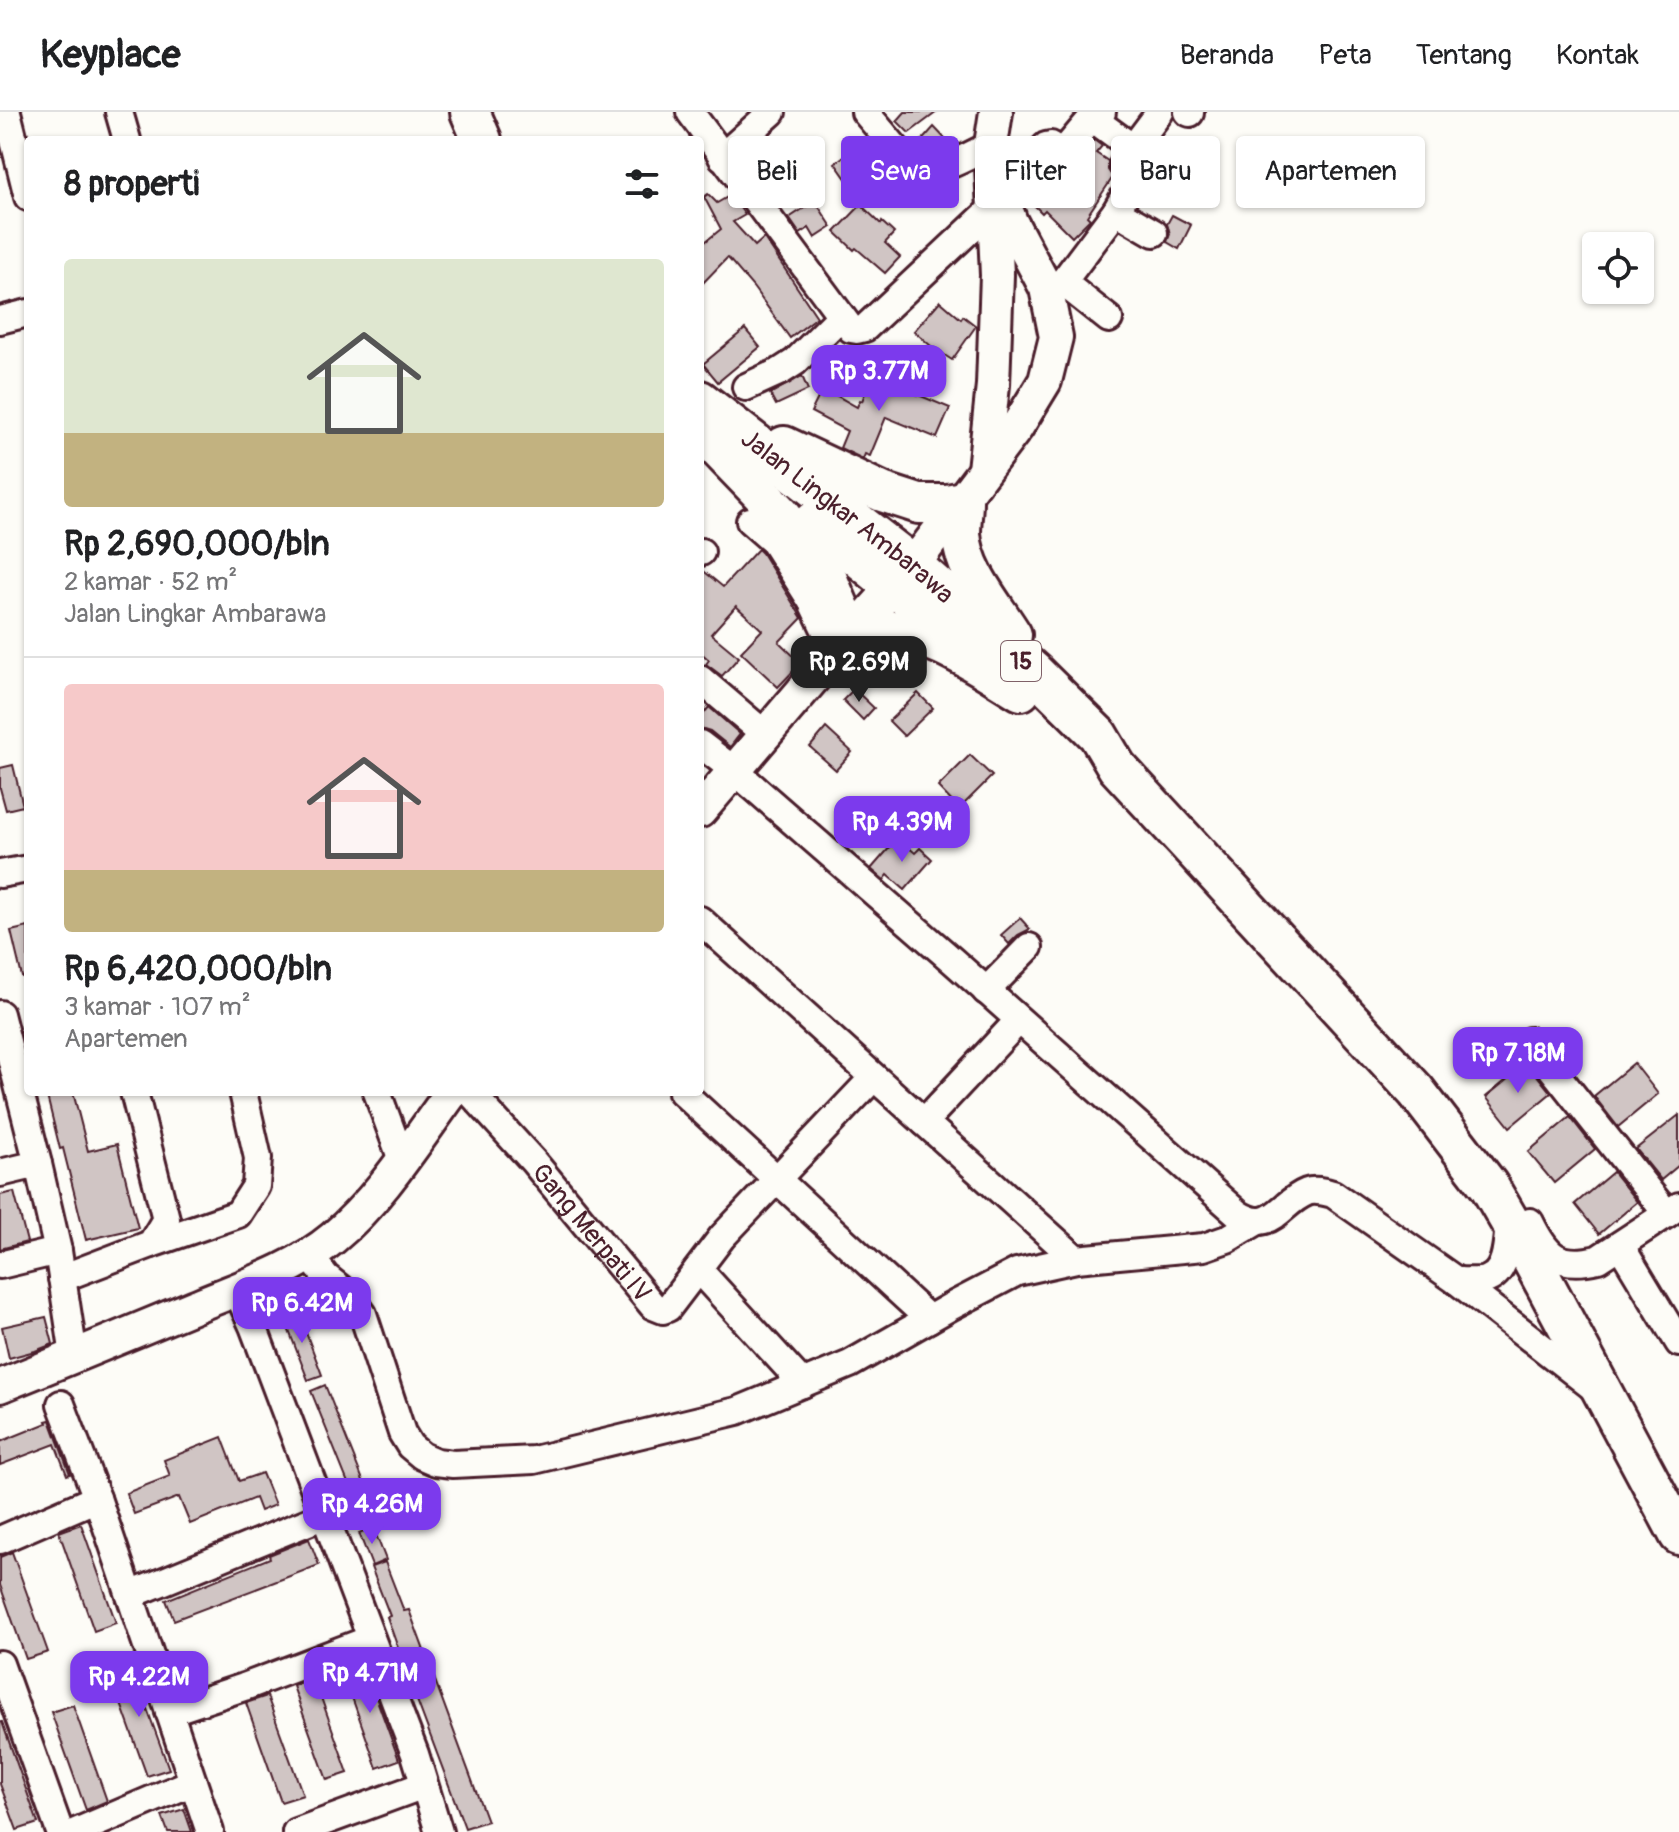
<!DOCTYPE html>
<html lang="id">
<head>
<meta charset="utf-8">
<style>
	:root { --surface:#fff; --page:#f2f2f2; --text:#202124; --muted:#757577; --line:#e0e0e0; --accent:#7c3aed }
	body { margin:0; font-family:Pangolin,sans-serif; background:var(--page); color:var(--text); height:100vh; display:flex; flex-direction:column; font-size:30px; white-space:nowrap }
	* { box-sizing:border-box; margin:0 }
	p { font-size:26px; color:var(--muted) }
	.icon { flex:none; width:44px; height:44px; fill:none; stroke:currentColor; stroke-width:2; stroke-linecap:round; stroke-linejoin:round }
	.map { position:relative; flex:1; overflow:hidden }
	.sheet { position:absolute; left:24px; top:24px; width:680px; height:960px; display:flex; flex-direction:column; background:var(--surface); border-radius:8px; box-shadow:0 2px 6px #0004 }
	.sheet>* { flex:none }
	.banner { position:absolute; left:728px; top:24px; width:760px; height:72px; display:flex; gap:16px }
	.controls { position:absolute; left:1582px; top:120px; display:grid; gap:16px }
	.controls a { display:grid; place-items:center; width:72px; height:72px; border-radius:8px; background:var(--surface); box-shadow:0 2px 6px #0004; font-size:40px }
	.price { position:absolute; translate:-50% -68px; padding:0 18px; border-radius:16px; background:var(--accent); color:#fff; font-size:26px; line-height:52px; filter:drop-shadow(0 2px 4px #0008) }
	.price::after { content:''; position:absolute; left:50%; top:48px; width:24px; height:18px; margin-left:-12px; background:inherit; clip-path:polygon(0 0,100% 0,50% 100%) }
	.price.active { background:#222; color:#fff }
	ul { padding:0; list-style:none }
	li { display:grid; align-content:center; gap:16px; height:424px; padding:0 40px }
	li+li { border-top:2px solid var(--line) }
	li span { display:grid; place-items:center; height:248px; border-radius:8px; color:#555 }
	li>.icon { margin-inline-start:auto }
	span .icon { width:144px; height:144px; fill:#fffc; stroke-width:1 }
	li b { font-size:34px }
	h2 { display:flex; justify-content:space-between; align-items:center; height:96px; padding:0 40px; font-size:34px }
	.tag { padding:0 28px; border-radius:8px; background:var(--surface); box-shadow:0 2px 6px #0004; font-size:28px; line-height:72px }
	.tag.active { background:var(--accent); color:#fff }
	header { display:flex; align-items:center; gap:48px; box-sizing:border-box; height:112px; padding:0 40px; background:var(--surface); border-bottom:2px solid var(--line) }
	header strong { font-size:38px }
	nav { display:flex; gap:44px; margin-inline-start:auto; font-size:28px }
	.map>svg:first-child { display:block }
</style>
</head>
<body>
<header>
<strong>Keyplace</strong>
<nav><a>Beranda</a><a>Peta</a><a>Tentang</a><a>Kontak</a></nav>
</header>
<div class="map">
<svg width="1679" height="1720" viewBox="0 0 1679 1720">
	<rect width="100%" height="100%" fill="#fdfcf7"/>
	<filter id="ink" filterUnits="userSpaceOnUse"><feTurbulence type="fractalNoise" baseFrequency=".0125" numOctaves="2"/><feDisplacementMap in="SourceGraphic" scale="16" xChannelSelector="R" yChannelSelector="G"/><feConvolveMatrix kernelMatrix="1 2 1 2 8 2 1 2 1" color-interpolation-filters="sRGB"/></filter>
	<g filter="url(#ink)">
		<g fill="#d0c5c4" stroke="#4a1f2b" stroke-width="2">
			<polygon points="905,0 937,0 909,21 897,9"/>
			<polygon points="934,15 951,33 939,40 923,43 916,35"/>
			<polygon points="867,27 880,43 847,68 835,51"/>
			<polygon points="1094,28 1102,34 1096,41 1108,49 1108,58 1113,65 1087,104 1090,107 1072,125 1045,98 1042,101 1024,83 1048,59 1052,63 1058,55 1070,54 1076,50"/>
			<polygon points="708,82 717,91 731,83 745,103 733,110 755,134 764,126 817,205 790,226 753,175 729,147 727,146 700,174 700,134 721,117 704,85"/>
			<polygon points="815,89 832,115 815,126 809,116 800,122 789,106"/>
			<polygon points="861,93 881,112 882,110 894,121 885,131 900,145 885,161 856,136 854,138 835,120"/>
			<polygon points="1172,103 1191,113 1179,137 1167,130 1170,122 1167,112"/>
			<polygon points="940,189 961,207 963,204 976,214 952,248 932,235 914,219"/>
			<polygon points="745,217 760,235 718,270 703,252"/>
			<polygon points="874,257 902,267 899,275 950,296 937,326 886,305 870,344 865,342 863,347 840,336 847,319 811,300 823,276 857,295 860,288 862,289"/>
			<polygon points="802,264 808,278 776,293 770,282"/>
			<polygon points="758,437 762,441 802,506 779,530 801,551 778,575 741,540 762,518 736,494 711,522 739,545 722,564 706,552 709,548 700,540 700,456 723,475"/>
			<polygon points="854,577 874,596 863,608 843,588"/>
			<polygon points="918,581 933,596 904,624 889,609"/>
			<polygon points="709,595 740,622 730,635 710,619 700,616 700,606"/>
			<polygon points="826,616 852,640 836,658 810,635"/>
			<polygon points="970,643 992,664 959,697 938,675"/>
			<polygon points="13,653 23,694 6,698 0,676 0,656"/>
			<polygon points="898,726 915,741 920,736 932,747 905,778 888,763 884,768 871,757"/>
			<polygon points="1020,806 1030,817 1018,823 1009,832 1001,823"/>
			<polygon points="28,815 28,865 22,865 11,819"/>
			<polygon points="1527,951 1551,981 1510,1015 1486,985"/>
			<polygon points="1634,951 1658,982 1618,1015 1594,984"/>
			<polygon points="46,980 73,980 88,1039 117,1032 138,1116 86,1128 63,1036 60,1037"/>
			<polygon points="1679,1003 1679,1053 1661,1068 1636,1037"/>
			<polygon points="1570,1005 1595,1037 1554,1071 1528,1040"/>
			<polygon points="1613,1060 1637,1090 1599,1122 1575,1092"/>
			<polygon points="14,1080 27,1130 0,1137 0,1083"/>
			<polygon points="297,1197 322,1263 308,1268 283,1203"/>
			<polygon points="46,1205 53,1232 35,1239 9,1246 2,1215"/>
			<polygon points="325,1273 364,1371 350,1376 311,1279"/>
			<polygon points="50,1308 70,1362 67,1363 55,1332 0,1353 0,1330 47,1311 46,1309"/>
			<polygon points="222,1325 239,1369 262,1361 275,1393 260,1399 255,1386 190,1412 179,1385 134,1402 126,1381 170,1364 164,1348"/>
			<polygon points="81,1412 116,1511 94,1519 59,1420"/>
			<polygon points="373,1415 386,1448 372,1454 359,1421"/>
			<polygon points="309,1427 319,1453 174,1508 166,1488 270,1446 269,1443"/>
			<polygon points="12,1440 48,1540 26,1547 0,1473 0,1445"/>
			<polygon points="385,1450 404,1499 409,1498 487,1709 465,1716 409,1567 387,1505 390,1504 371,1455"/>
			<polygon points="130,1550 169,1657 147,1664 109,1558"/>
			<polygon points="363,1550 399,1648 377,1656 342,1557"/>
			<polygon points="314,1566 348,1661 327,1668 293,1574"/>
			<polygon points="267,1584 303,1683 281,1690 246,1591"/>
			<polygon points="73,1593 107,1689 86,1698 51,1600"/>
			<polygon points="0,1610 2,1610 38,1711 17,1718 0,1672"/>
			<polygon points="184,1697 192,1720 168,1720 162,1704"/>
		</g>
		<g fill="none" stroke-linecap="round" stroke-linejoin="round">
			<defs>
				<g id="minor">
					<polyline points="7,0 28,85"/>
					<polyline points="119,0 127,28"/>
					<polyline points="690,0 851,217 857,218 865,216 994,95"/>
					<path d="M865 0 915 59C937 63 972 42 991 33"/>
					<polyline points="1188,0 1190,1"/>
					<polyline points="1096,9 1133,36 1123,53 1134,63 1135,66 1116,99 1065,167 1065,172 1109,207"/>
					<polyline points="1133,36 1160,0"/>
					<polyline points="722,45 772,0"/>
					<polyline points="994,61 1014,56 1028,44 1037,43 1046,34 1051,33 1060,39 1064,39 1090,8 1096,9 1102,0"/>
					<polyline points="1116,99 1154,121"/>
					<polyline points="0,208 28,201"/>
					<polyline points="746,275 781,259 795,250 841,204"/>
					<polyline points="750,409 774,430 812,490 836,540"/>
					<polyline points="700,440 701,440"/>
					<polyline points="700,567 766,623"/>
					<path d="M700 632 735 659 953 849 1237 1101C1272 1124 1279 1091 1307 1080 1315 1077 1325 1080 1333 1082L1457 1169 1594 1276"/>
					<polyline points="0,762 28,757"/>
					<polyline points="700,808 1076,1147 1204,1135 1227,1127 1256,1110"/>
					<polyline points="986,879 1029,835"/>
					<polyline points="0,902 38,1052 58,1139 74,1244"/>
					<polyline points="1530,929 1667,1102"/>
					<polyline points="377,980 402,1048"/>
					<path id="s1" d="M470 980 533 1049 653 1194 663 1198 668 1196 722 1125 873 966"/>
					<polyline points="682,980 929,1207"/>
					<polyline points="924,1010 1018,909"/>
					<polyline points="0,1061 38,1052"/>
					<path d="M1530 1110C1547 1145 1559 1156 1598 1147L1679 1094"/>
					<polyline points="151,1132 238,1102 256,1074 258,1046 243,980"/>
					<polyline points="1620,1133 1679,1231"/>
					<polyline points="313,1141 319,1156 326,1165 351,1185 363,1202 402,1321 410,1334 422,1344 436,1350 453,1352 534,1348 737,1299 850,1252 950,1195 1017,1160 1076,1147"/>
					<polyline points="0,1153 58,1139"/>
					<polyline points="698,1157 803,1272"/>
					<polyline points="62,1166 151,1132 166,1107 134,980"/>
					<path d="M1457 1169C1467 1169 1482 1171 1490 1166 1508 1157 1507 1127 1509 1111"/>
					<polyline points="236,1177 253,1214 415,1642 439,1720"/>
					<polyline points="61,1292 97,1386"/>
					<polyline points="0,1428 97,1386 210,1720"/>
					<polyline points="130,1483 325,1403"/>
					<polyline points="0,1552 60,1720"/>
					<polyline points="169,1600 244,1575 371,1527"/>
					<polyline points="76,1720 193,1670"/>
					<polyline points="296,1720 424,1673"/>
				</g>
				<g id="major">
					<polyline points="984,358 993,273 997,163 991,33 996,0"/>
					<polyline points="700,699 851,522 913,453 1017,315 1045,269 1056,225 1046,176 1011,110 994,64"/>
					<path d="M0 1274C68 1247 135 1219 203 1191 247 1173 296 1157 333 1126 380 1087 416 1029 452 980"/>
				</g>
				<g id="highway">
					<polyline points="470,0 482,28"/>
					<path id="s2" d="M700 288 913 453 1034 560 1098 623 1117 655 1416 979 1489 1074 1533 1150 1679 1423"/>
					<path d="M700 318 781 402 823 456 851 522C861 521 872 517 882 518 933 519 979 554 1021 579"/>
					<path d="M784 334 882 380 919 392H947L963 389C963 399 961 410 961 421 963 459 993 492 1012 523"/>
					<polyline points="814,409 967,535"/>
				</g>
			</defs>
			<use href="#minor" stroke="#4a1f2b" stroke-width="32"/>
			<use href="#major" stroke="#4a1f2b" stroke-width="38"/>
			<use href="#highway" stroke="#4a1f2b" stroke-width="44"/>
			<use href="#minor" stroke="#fdfcf7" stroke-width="26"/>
			<use href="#major" stroke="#fdfcf7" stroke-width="32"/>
			<use href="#highway" stroke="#fdfcf7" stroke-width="38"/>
		</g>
	</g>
	<g text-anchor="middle" stroke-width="8" stroke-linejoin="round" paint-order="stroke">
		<rect fill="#fdfcf7" stroke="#806168" stroke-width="2" x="1001" y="529" width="40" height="40" rx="6"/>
		<g font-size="24" font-weight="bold" fill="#4a1f2b">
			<text x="1021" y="557">15</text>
		</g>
		<g font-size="26" fill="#4a1f2b" stroke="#fdfcf7">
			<text dy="9" stroke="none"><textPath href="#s2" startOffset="188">Jalan Lingkar Ambarawa</textPath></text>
			<text dy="9" stroke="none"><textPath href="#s1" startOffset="186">Gang Merpati IV</textPath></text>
		</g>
	</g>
</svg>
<div class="controls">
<a><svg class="icon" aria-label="locate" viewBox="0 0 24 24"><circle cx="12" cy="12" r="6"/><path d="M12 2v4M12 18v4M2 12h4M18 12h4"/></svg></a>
</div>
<b class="price" style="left:879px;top:301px">Rp 3.77M</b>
<b class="price active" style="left:859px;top:592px">Rp 2.69M</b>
<b class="price" style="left:902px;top:752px">Rp 4.39M</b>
<b class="price" style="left:1518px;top:983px">Rp 7.18M</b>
<b class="price" style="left:302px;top:1233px">Rp 6.42M</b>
<b class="price" style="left:372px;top:1434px">Rp 4.26M</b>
<b class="price" style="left:370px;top:1603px">Rp 4.71M</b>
<b class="price" style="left:139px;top:1607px">Rp 4.22M</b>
<div class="banner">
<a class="tag">Beli</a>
<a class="tag active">Sewa</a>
<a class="tag">Filter</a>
<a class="tag">Baru</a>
<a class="tag">Apartemen</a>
</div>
<section class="sheet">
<h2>8 properti<svg class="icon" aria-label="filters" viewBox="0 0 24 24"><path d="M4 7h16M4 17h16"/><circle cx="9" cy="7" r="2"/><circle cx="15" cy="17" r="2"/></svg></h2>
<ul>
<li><span style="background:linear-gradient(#dfe7d0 70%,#c2b280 0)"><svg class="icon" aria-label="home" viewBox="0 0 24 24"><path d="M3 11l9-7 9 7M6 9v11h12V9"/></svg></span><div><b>Rp 2,690,000/bln</b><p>2 kamar · 52 m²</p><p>Jalan Lingkar Ambarawa</p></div></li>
<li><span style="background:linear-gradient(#f6c9c9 75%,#c2b280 0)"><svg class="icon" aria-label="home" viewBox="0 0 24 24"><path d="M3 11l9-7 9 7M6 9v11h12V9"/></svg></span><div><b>Rp 6,420,000/bln</b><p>3 kamar · 107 m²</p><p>Apartemen</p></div></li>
</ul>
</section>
</div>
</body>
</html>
